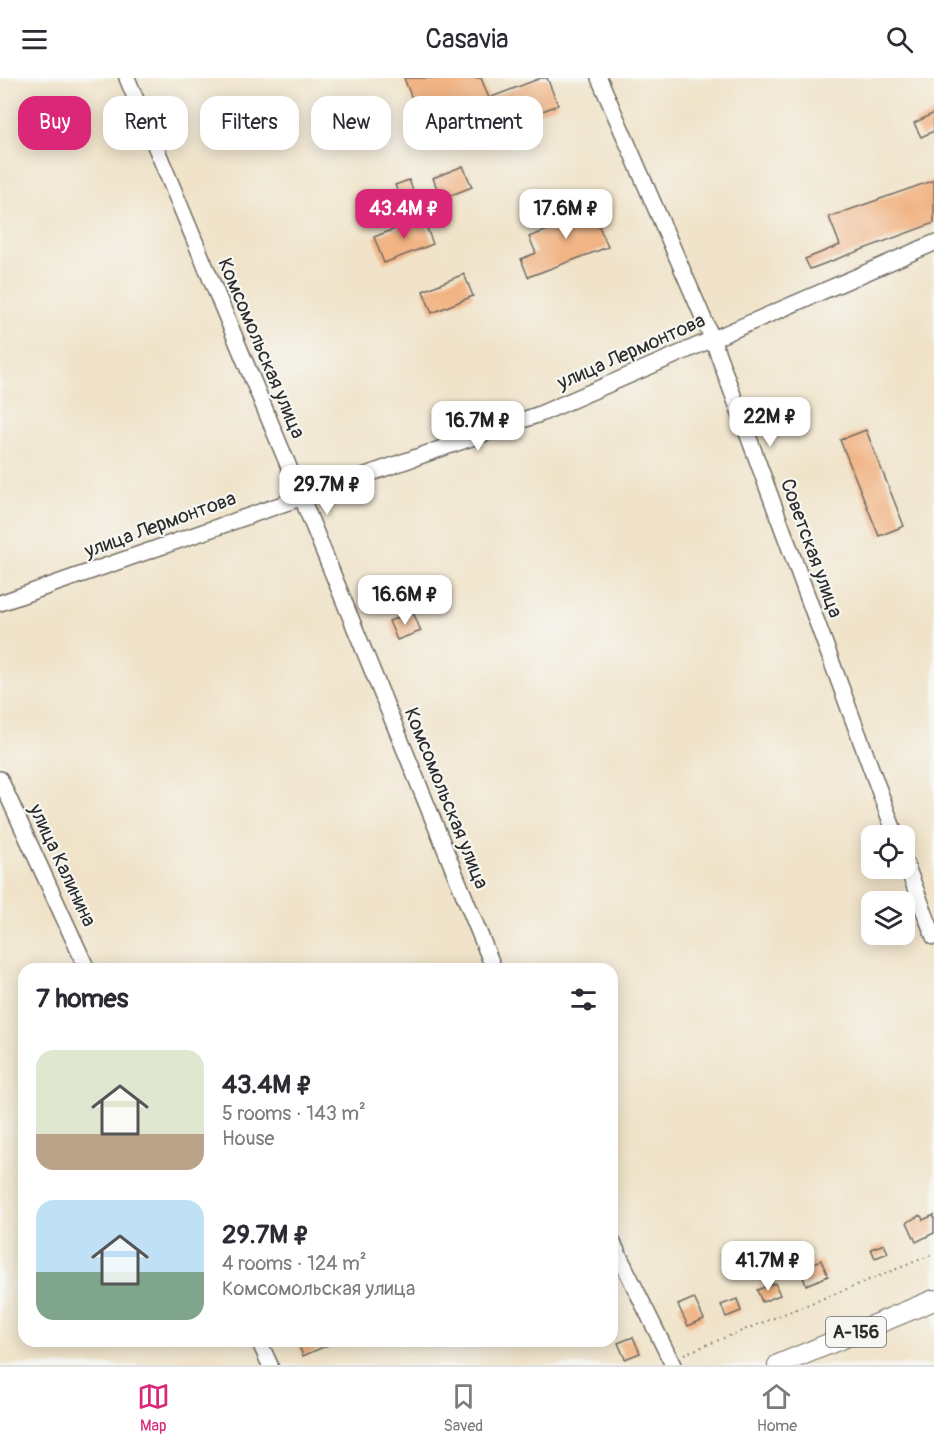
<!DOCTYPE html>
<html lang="en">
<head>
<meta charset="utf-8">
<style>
	:root { --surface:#fff; --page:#f7f7f7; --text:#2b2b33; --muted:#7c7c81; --line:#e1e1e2; --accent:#db2777 }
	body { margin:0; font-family:Pangolin,sans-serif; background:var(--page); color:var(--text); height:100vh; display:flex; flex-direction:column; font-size:22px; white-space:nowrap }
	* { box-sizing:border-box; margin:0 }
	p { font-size:20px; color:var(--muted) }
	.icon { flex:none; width:33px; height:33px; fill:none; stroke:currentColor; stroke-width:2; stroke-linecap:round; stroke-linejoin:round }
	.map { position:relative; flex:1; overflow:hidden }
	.drawer { position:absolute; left:18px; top:885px; width:600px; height:384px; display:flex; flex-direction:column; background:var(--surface); border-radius:18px; box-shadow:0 3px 15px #0003 }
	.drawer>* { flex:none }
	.guide { position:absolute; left:18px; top:18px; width:600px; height:54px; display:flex; gap:12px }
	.controls { position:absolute; left:861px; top:747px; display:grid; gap:12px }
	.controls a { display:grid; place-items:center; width:54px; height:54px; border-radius:12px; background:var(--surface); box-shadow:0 3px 15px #0003; font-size:30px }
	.price { position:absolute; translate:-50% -51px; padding:0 14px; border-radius:12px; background:#fff; color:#222; font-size:20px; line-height:39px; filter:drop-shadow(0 2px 3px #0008) }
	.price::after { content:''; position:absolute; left:50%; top:36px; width:18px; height:14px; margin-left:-9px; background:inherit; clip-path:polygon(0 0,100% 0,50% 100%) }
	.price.on { background:var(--accent); color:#fff }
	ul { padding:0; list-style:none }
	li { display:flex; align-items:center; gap:18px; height:150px; padding:0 18px }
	li span { display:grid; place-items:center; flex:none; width:168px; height:120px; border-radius:18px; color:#555 }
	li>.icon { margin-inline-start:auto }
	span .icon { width:72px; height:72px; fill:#fffc; stroke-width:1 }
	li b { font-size:26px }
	h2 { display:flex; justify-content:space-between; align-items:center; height:72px; padding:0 18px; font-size:26px }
	.chip { padding:0 21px; border-radius:18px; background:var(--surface); box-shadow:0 3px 15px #0003; font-size:21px; line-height:54px }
	.chip.on { background:var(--accent); color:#fff }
	header { display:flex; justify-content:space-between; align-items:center; height:78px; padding:0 18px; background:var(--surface); font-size:27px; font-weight:600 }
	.tab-bar { display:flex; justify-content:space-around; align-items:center; height:84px; border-top:2px solid var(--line); background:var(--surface); font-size:16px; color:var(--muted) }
	.tab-bar a { display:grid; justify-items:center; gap:3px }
	.tab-bar .on { color:var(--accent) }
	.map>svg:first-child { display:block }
</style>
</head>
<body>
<header><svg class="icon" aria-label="menu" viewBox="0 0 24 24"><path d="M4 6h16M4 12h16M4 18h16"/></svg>Casavia<svg class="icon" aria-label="search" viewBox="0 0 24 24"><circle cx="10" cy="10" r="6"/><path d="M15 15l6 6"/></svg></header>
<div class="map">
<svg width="934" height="1287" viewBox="0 0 934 1287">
	<rect width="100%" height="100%" fill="#f6f6f2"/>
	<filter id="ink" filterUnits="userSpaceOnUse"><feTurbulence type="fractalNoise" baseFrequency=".0167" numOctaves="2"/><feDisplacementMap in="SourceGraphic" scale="12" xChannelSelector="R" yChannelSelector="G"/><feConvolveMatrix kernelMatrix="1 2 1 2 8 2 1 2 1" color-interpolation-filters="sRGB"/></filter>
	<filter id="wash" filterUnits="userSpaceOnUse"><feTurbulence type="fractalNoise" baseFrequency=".008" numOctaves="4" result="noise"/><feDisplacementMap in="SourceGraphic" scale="24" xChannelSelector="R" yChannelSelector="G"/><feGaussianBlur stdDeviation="1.35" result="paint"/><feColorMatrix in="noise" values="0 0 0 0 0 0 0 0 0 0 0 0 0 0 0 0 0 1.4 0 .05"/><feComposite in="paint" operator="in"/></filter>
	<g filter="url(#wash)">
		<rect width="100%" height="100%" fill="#f0e3c9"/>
		<g id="blocks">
			<g fill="#f1b484">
				<polygon points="404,0 481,0 489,20 541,0 547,0 558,27 501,49 497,39 429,65"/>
				<polygon points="934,35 934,53 921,59 914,45"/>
				<polygon points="463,88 472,109 441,121 433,100"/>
				<polygon points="409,102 416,120 402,125 395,107"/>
				<polygon points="934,102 934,145 810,191 805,181 840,167 829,139"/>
				<polygon points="586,118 608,169 528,199 521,181 536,175 529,159 569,144 562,127"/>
				<polygon points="423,140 433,166 384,185 374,159"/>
				<polygon points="464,196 473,218 432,235 423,213"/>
				<polygon points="866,352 904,448 879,458 840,362"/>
				<polygon points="413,534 421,553 397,562 389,543"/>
				<polygon points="921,1137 923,1142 934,1137 934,1155 916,1164 907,1144"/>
				<polygon points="884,1166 888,1175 875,1180 871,1171"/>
				<polygon points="821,1182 828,1198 806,1207 800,1191"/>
				<polygon points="775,1205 780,1217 762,1224 757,1212"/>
				<polygon points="694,1220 704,1241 688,1248 678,1227"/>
				<polygon points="737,1221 741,1233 726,1239 721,1227"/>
				<polygon points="633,1259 640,1275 625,1281 618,1265"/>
				<polygon points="297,1263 337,1263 303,1278"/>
			</g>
		</g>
	</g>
	<g filter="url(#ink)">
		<use href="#blocks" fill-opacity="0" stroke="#706b62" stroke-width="1.5"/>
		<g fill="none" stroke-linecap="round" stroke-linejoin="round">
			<defs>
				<g id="minor">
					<polyline points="127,0 301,418 494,891"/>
					<polyline points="599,0 712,260 896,758"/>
					<polyline points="0,525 540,336 934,165"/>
					<polyline points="0,701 87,891"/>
					<polyline points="904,781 934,859"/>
					<polyline points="612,1163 673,1287"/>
					<polyline points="259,1263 270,1287"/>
				</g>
				<polyline id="major" points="778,1287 934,1222"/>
			</defs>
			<use href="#minor" stroke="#706b62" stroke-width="18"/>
			<use href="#major" stroke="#706b62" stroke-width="22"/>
			<polyline stroke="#706b62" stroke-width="2" stroke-dasharray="1.5 4.5" stroke-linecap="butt" points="684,1276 934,1176"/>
			<use href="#minor" stroke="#fff" stroke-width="15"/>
			<use href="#major" stroke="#fff" stroke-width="20"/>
		</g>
	</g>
	<g text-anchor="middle" stroke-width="4.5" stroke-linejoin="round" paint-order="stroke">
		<rect fill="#f6f6f2" stroke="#686867" stroke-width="1.5" x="826" y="1239" width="60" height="30" rx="4.5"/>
		<g font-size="18" font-weight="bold" fill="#2b2b2b">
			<text x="856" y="1260">А-156</text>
		</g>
		<g font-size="20" fill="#2b2b2b" stroke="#f6f6f2">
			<text transform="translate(262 270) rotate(67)" y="7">Комсомольская улица</text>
			<text transform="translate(631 273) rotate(-24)" y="7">улица Лермонтова</text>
			<text transform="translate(160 446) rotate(-20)" y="7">улица Лермонтова</text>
			<text transform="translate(812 470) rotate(70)" y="7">Советская улица</text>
			<text transform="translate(447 720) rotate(68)" y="7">Комсомольская улица</text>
			<text transform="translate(63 787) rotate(65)" y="7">улица Калинина</text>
		</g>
	</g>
</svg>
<div class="controls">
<a><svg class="icon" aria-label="locate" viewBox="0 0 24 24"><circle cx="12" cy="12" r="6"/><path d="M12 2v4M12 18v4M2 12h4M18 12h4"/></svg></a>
<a><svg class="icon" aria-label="layers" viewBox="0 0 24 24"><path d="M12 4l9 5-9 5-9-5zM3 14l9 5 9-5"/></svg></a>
</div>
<b class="price on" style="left:404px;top:162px">43.4M ₽</b>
<b class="price" style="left:566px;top:162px">17.6M ₽</b>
<b class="price" style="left:770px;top:370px">22M ₽</b>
<b class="price" style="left:478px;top:374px">16.7M ₽</b>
<b class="price" style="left:327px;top:438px">29.7M ₽</b>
<b class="price" style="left:405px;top:548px">16.6M ₽</b>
<b class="price" style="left:768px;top:1214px">41.7M ₽</b>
<div class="guide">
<a class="chip on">Buy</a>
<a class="chip">Rent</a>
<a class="chip">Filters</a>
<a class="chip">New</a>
<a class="chip">Apartment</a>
</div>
<section class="drawer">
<h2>7 homes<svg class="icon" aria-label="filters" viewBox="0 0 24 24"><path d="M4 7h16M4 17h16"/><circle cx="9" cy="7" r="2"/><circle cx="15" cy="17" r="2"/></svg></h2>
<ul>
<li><span style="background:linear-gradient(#dfe7d0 70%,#b9a48a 0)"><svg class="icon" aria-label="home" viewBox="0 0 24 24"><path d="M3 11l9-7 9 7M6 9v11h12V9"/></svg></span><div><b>43.4M ₽</b><p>5 rooms · 143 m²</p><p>House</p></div></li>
<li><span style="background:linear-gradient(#bfe0f5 60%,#7fa58c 0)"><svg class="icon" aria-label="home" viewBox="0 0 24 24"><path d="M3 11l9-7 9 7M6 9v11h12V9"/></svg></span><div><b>29.7M ₽</b><p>4 rooms · 124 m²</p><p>Комсомольская улица</p></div></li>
</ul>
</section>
</div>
<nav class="tab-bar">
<a class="on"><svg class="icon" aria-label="map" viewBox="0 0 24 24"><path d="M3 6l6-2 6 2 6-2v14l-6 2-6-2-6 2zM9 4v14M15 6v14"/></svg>Map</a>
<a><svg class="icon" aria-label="saved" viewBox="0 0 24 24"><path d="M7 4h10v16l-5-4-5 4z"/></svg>Saved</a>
<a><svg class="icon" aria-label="home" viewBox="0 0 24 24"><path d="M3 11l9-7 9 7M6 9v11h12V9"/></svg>Home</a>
</nav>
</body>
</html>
